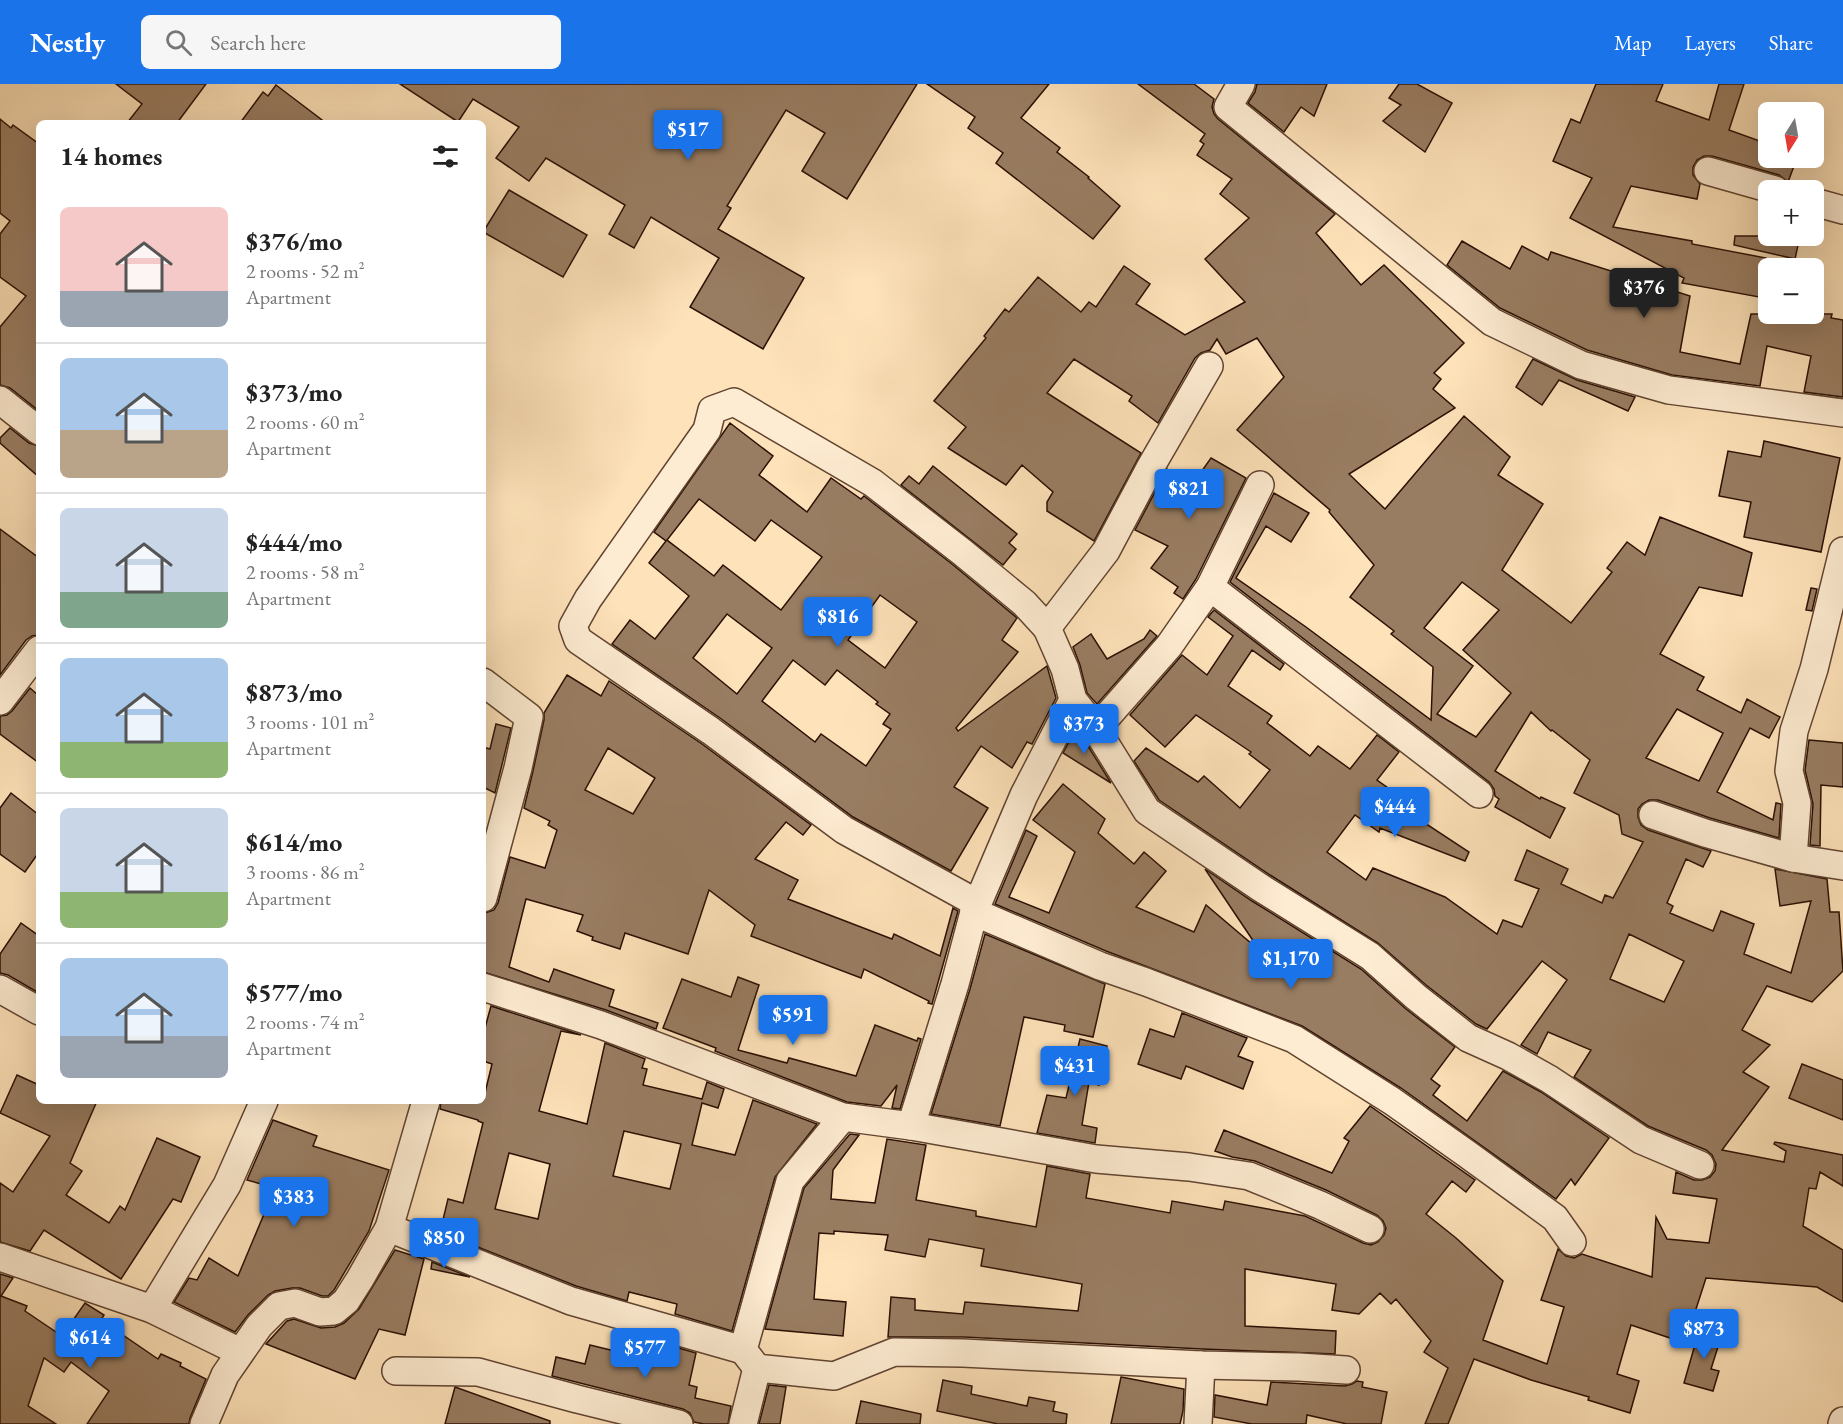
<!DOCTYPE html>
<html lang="en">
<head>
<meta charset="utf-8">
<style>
	:root { --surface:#fff; --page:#f6f6f6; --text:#222; --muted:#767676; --line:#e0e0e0; --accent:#1a73e8 }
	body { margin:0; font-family:"EB Garamond",serif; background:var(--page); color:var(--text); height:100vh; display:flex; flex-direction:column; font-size:22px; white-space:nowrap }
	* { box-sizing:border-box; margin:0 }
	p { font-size:20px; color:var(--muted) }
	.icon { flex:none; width:33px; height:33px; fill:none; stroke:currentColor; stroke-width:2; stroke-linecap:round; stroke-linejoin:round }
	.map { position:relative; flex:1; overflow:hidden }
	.panel { position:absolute; left:36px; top:36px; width:450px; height:984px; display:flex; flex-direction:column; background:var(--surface); border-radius:9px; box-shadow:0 6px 24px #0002 }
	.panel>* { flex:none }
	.needle { width:39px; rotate:191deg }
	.tools { position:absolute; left:1758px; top:18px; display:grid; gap:12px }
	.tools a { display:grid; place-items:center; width:66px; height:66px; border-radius:9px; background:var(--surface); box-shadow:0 6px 24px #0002; font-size:30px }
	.price { position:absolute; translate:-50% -51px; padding:0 14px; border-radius:6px; background:var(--accent); color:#fff; font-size:20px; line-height:39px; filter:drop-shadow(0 2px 3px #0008) }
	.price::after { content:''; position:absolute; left:50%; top:36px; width:18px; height:14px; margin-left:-9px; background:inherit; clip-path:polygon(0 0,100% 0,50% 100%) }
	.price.active { background:#222; color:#fff }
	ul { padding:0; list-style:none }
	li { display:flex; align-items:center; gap:18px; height:150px; padding:0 24px }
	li+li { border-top:2px solid var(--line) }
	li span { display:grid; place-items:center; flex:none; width:168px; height:120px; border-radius:9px; color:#555 }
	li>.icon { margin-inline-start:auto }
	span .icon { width:72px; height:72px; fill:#fffc; stroke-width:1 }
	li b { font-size:26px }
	h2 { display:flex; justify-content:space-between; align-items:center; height:72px; padding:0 24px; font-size:26px }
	header { display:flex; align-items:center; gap:36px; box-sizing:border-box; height:84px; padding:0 30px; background:var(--accent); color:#fff }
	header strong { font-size:28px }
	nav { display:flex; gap:33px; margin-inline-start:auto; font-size:21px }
	.search { width:420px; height:54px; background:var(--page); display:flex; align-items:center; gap:15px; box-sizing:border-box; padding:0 21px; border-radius:9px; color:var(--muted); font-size:22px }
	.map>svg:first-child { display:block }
</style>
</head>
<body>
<header>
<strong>Nestly</strong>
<div class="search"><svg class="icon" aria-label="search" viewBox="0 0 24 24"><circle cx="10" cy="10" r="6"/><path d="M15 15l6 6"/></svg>Search here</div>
<nav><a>Map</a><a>Layers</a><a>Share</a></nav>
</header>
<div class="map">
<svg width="1843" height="1340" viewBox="0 0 1843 1340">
	<rect width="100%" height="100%" fill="#fee2b9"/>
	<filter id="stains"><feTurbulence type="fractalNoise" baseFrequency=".00333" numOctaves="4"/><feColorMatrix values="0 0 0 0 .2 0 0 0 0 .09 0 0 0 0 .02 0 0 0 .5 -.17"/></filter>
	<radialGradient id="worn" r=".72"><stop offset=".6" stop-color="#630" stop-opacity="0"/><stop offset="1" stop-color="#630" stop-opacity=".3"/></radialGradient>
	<g fill="#997d62" stroke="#2b1004" stroke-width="1.5" fill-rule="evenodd">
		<polygon points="116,0 206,0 177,39 127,39 142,20"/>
		<polygon points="400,0 917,0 847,115 802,87 825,49 786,26 727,122 731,124 718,145 804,194 763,265 690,223 719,174 651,133 634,164 609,150 625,121 546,74 529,97 496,74 519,43 473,15 458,38"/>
		<polygon points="927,0 1049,0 1021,34 1060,64 1057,68 1089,93 1088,94 1120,122 1093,155 996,79 1003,69 968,44 975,33"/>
		<path d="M1138 0H1194L1214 15 1212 23 1214 30 1218 35 1335 130 1316 149 1361 201 1384 181 1464 259 1434 289 1441 295 1433 305 1455 324 1349 390 1385 425 1464 332 1510 373 1498 391 1543 420 1502 486 1571 539 1612 488 1607 484 1627 458 1645 471 1660 433 1752 469 1742 512 1699 503 1660 570 1704 593 1697 606 1741 629 1747 615 1780 633 1769 654 1750 644 1717 708 1773 736 1776 719 1781 720 1779 754 1710 734 1658 716H1649L1642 720 1638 725V733L1641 741 1648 746 1711 767 1703 783 1686 775 1667 819 1673 822 1670 829 1713 847 1721 827 1754 840 1744 870 1791 889 1811 817 1780 822 1775 785 1827 795 1830 828H1839L1843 887 1812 918 1767 902 1742 946 1770 961 1743 988 1769 1003 1722 1066 1784 1078 1786 1067 1774 1060 1775 1058 1843 1071V1102L1820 1088 1816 1105 1809 1104 1803 1142 1843 1166V1218L1817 1203 1706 1194 1685 1259 1631 1241 1617 1290 1639 1297 1630 1329 1588 1316 1589 1313 1531 1296 1474 1275 1448 1340H1425L1448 1284 1424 1268 1431 1257 1396 1215 1391 1220 1380 1209 1359 1230 1332 1226 1336 1200 1245 1185V1242L1336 1247 1335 1270 1202 1265 964 1253H888L891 1213 915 1215V1226L963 1230 965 1218 1078 1227 1082 1200 981 1182 984 1165 929 1155 925 1173 885 1166 888 1151 834 1147V1150L819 1149 814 1215 846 1218 843 1252 765 1245 804 1104 850 1050 859 1051 833 1086 831 1115 875 1119 887 1055 926 1061 916 1116 976 1127V1132L1036 1143 1047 1082 1090 1090 1086 1114 1170 1129 1172 1117 1223 1126 1225 1117 1305 1132 1363 1159 1371 1161 1378 1158 1384 1151 1386 1144 1383 1137 1377 1131 1326 1106 1255 1077 1232 1073 1215 1067 1224 1046 1332 1089 1349 1057 1344 1054 1370 1022 1475 1096 1466 1108 1452 1097 1426 1130 1456 1154 1503 1197 1483 1256 1547 1280 1564 1223 1541 1216 1558 1165 1566 1172 1574 1174 1582 1170 1652 1193 1656 1133 1667 1155 1709 1159 1717 1115 1673 1109 1676 1088 1694 1096H1702L1710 1093 1715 1087 1716 1080 1712 1071 1706 1066 1648 1042 1574 993 1591 966 1548 948 1537 970 1521 961 1567 896 1542 877 1487 945 1476 940 1426 901 1378 859 1270 791 1159 716 1134 677 1146 664 1198 698 1204 692 1240 724 1270 686 1249 670 1251 668 1196 631 1165 663 1130 631 1182 571 1207 591 1233 552 1208 533 1214 526 1284 580 1280 586 1252 566 1228 602 1272 632 1267 639 1310 672 1318 662 1350 685 1377 651 1399 668 1377 696 1412 721 1408 728 1469 768 1465 777 1380 744 1379 748 1355 731 1327 768 1366 796 1373 784 1445 813 1497 850 1503 836 1522 843 1539 805 1515 796 1527 766 1568 785 1561 800 1602 819 1605 811 1613 814 1643 758 1622 750 1619 731 1574 709 1590 676 1552 646 1551 647 1531 628 1495 687 1540 715 1541 713 1565 724 1550 754 1495 723 1499 715 1495 712 1494 705 1489 698 1230 498 1274 409 1309 429 1291 458 1266 442 1236 494 1306 543 1431 636 1433 583 1391 550 1394 547 1350 513 1374 481 1329 428 1330 426 1237 346 1284 293 1257 254 1226 270 1217 255 1210 266 1201 269 1195 274 1158 339 1129 317 1132 312 1074 275 1047 309 1141 369 1094 457 1047 427V418L1053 408 1022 381 1006 401 948 364 966 343 934 317 986 254 984 252 1005 225 1009 228 1038 193 1081 228 1089 218 1096 223 1124 182 1150 200 1136 220 1185 251 1245 218 1205 175 1249 134 1220 110 1232 95 1197 71 1204 60 1200 57 1205 50ZM1462 498 1499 526 1463 566 1511 609 1476 653 1437 630 1473 582 1424 544ZM1677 625 1723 649 1699 697 1646 674ZM1629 850 1684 877 1664 918 1610 895Z"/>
		<polygon points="1257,0 1327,0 1314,32 1301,23 1284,48 1248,19 1255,8"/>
		<polygon points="1399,0 1417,0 1452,19 1425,68 1383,37 1401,21 1389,14"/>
		<polygon points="1596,0 1663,0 1656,17 1709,36 1719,0 1744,0 1729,46 1768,60 1768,74 1797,74 1788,98 1779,91 1712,72 1704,72 1697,76 1693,83 1693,91 1700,100 1697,115 1631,102 1613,143 1692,157 1692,160 1766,174 1759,213 1682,199 1684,194 1570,134 1592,94 1553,77 1571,35 1580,39"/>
		<polygon points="276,1 326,39 240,39 263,8 268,12"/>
		<polygon points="0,35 11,44 13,41 39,60 39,327 10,304 0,301 0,243 26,212 0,193 0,150 10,137 0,129"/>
		<polygon points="509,106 587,151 563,193 483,148"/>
		<polygon points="1735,152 1800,152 1795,175 1734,161"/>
		<polygon points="1462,157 1510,185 1522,162 1548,176 1551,168 1690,212 1680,268 1740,280 1751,230 1832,230 1831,234 1843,236 1843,313 1804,308 1811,272 1767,262 1760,302 1672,291 1587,266 1500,224 1447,181"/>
		<polygon points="1533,275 1577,296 1635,313 1628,327 1559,296 1542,321 1516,303"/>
		<path d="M730 339 773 372 759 391 807 428 831 394 861 415 864 412 952 480 1017 534 1002 556 1018 568 956 644 958 647 1047 582 1056 614 1032 660 1027 658 1012 684 981 662 954 703 988 724 951 787 853 733 720 634 612 560 630 536 655 555 689 512 649 479 666 457 654 448ZM699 415 755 457 771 436 822 473 781 526 723 481 714 492 667 456ZM880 511 917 538 885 584 848 556ZM727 530 772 564 737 610 693 574ZM793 576 825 601 837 586 878 618 876 620 890 630 883 640 891 645 866 682 821 650 815 658 762 617Z"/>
		<polygon points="10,344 29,359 39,362 39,393 0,359 0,354"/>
		<polygon points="1764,357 1840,374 1821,468 1744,453 1751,418 1719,412 1728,367 1761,373"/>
		<polygon points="1211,374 1246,394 1196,495 1183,515 1174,509 1178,503 1151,484 1168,462 1135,446 1167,385 1192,401"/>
		<polygon points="933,382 1017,450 1009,459 1016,465 1003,481 901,401 909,392 919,400"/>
		<polygon points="0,445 39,474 39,551 32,552 26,556 0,591"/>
		<polygon points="1811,504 1817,505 1812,527 1806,526"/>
		<polygon points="1150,546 1157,552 1097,620 1087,609 1080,581 1073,563 1091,550 1107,575 1144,555"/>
		<path d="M567 591 601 612 609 597 702 660 811 741 803 751 786 738 755 775 798 796 788 815 892 855 894 850 940 872 953 824 958 827 932 920 928 919 929 917 864 885 861 894 751 852 755 841 709 806 688 870 625 849 620 865 592 856 593 853 577 847 583 831 526 815 509 883 549 898 554 885 614 906 609 922 658 939 656 945 606 926 483 888V835L485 829 494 826 498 819 510 773 545 784 557 746 548 741 550 737 524 724 533 687 544 636V629ZM608 664 655 694 633 730 585 706Z"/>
		<polygon points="30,604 39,612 39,679 0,650 0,632 7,631 12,627"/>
		<polygon points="496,640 511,644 495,709 483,703 483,663 490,665"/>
		<polygon points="1076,645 1083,654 1111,699 1063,669"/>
		<polygon points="1809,656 1843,659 1843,703 1821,701 1820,762 1810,761 1813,720 1805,686"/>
		<polygon points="1063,700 1105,735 1098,749 1134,780 1144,768 1166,787 1136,823 1194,848 1206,821 1252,860 1254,858 1205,785 1252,817 1361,885 1406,925 1455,963 1431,995 1440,1002 1433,1011 1467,1037 1503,987 1541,1008 1609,1054 1575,1101 1571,1095 1556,1115 1401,1004 1302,942 1106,867 995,820 1026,746 1037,752 1009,813 1049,829 1075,768 1033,736"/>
		<polygon points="11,709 39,731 39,768 25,788 0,770 0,724"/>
		<polygon points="21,839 39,852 39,905 37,908 8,891 0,889 0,870"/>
		<polygon points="985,850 1105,900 1093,953 1064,947 1065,941 1024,933 1000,1042 931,1030 970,905"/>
		<polygon points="738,893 759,901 738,966 787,979 789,974 856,992 875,941 917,957 918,954 921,955 900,1025 892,1024 897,1001 881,1022 847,1018 715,967 716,964 663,944 682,895 731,913"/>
		<path d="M491 922 581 951 561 947 539 1027 587 1040 605 959 645 975 642 984 647 985 643 1001 702 1015 707 998 724 1005 718 1024 702 1019 692 1061 735 1071 753 1016 817 1040 775 1093 732 1247 675 1230 677 1220 629 1208 627 1217 576 1202 440 1148 448 1115 463 1119 483 1039 478 1037V1036L440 1025 441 1017H483L492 980 483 977V951ZM624 1047 681 1060 670 1105 613 1092ZM509 1069 550 1080 538 1135 495 1125Z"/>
		<polygon points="1182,929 1247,954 1238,972 1253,978 1243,1005 1186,982 1181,995 1138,980 1150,945 1174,953"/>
		<polygon points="1080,955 1107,962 1099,1001 1089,998 1082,1041 1097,1044 1095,1059 1037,1049 1047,1011 1066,1014"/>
		<polygon points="1802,980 1843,996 1843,1036 1789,1014"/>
		<polygon points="17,991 39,1001 39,1017 97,1017 70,1079 82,1087 66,1111 109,1139 120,1122 125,1126 157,1054 200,1073 181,1118 173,1115 121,1195 44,1146 30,1167 0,1158 0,1099 13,1108 50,1052 0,1029"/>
		<polygon points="273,1036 317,1052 313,1062 389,1086 369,1147 334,1206 328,1212 322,1212 300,1204 292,1204 275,1207 268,1211 248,1231 235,1248 174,1218 189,1194 197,1196 209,1174 238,1192 275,1104 247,1096"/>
		<polygon points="395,1166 424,1175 405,1251 379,1245 355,1295 266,1260 287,1237 294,1235 321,1244 335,1243 344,1239 359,1225"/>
		<polygon points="432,1178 470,1193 431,1185"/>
		<polygon points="0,1190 13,1194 1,1212 27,1222 25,1227 62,1252 85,1219 104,1231 101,1236 158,1275 161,1270 181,1279 180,1282 206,1295 190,1334 189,1340 87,1340 109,1307 71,1278 64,1288 44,1274 28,1322 56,1340 0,1340"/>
		<polygon points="1700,1243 1722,1250 1711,1285 1719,1287 1713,1307 1684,1299"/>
		<polygon points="590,1261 623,1269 624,1263 665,1273 668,1261 696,1269 689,1301 697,1303 695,1314 731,1322 728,1340 704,1340 694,1338 690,1329 683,1325 552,1292 556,1273 585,1280"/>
		<polygon points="1121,1293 1184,1305 1183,1327 1180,1340 1111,1340"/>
		<polygon points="943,1296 972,1302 971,1310 1027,1322 1029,1313 1055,1318 1053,1327 1067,1330 1066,1340 998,1340 937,1327"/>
		<polygon points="1357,1297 1363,1298 1362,1303 1387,1308 1381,1340 1347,1340 1307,1331 1306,1340 1252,1340 1214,1333 1215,1311 1267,1321 1271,1298 1345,1302 1352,1300"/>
		<polygon points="769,1301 786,1303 780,1340 759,1340"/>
		<polygon points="455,1303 550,1337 550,1340 445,1340"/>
		<polygon points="861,1317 921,1330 920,1340 856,1340"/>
	</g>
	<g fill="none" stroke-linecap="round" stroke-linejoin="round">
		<defs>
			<g id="street">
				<polyline points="1241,0 1228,23 1492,238 1581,281 1669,306 1843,329"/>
				<polyline points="1708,87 1775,106"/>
				<polyline points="1814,118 1843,126"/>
				<polyline points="0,316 39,347"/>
				<polyline points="1210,503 1479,710"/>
				<polyline points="1047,544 1106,467 1150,384 1209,282"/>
				<polyline points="483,598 529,633 518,684 483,814"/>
				<polyline points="0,617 39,566"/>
				<polyline points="1096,645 1169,562 1210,503 1260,401"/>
				<polyline points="1653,731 1705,749 1793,774 1843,782"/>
				<polyline points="1793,774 1797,719 1789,687 1794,647 1814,585 1843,467"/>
				<polyline points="483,903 601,941 843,1033 911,1042 1096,1075 1189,1083 1249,1092 1320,1121 1370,1145"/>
				<polyline points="0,905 39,927"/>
				<polyline points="843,1033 790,1097 743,1266 757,1284 834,1292 894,1268 963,1269 1201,1281 1299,1283 1346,1286"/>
				<polyline points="911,1042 955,900 974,828 1024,711 1073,616"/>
				<polyline points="389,1144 571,1217 743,1266"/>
				<polyline points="1572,1158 1555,1134 1467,1070 1392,1017 1294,955 1146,898 1100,882 974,828 973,817 844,746 711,647 578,556 573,542 588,515 707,346 712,326 734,318 873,399 962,468 1024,519 1047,544 1065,585 1073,616 1096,645 1147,727 1261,804 1370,872 1416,913 1468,954 1508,972 1549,995 1641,1056 1700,1081"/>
				<polyline points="0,1173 152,1225 240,1268"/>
				<polyline points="152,1225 227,1101 264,1017"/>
				<polyline points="396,1287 478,1288 577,1315 679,1340"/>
				<polyline points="204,1340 225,1291 259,1242 279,1222 295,1219 320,1228 334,1227 346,1217 360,1195 389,1144 426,1017"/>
				<polyline points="743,1340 757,1284"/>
				<polyline points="1198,1340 1201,1281"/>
				<polyline points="1842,1340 1843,1337"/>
			</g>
		</defs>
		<use href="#street" stroke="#604431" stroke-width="30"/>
		<use href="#street" stroke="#feecd2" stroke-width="27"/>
	</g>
	<rect width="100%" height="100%" filter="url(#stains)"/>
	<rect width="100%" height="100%" fill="url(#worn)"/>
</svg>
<div class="tools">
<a><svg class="needle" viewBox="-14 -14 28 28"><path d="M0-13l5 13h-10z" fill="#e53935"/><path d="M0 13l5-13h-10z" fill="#767676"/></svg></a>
<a>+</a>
<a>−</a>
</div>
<b class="price" style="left:688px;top:77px">$517</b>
<b class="price active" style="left:1644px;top:235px">$376</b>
<b class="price" style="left:1189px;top:436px">$821</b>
<b class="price" style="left:838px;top:564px">$816</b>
<b class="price" style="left:1084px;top:671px">$373</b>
<b class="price" style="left:1395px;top:754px">$444</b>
<b class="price" style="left:1291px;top:906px">$1,170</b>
<b class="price" style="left:793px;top:962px">$591</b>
<b class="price" style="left:1075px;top:1013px">$431</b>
<b class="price" style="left:294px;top:1144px">$383</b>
<b class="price" style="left:444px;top:1185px">$850</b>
<b class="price" style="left:1704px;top:1276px">$873</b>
<b class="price" style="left:90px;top:1285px">$614</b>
<b class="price" style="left:645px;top:1295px">$577</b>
<section class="panel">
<h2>14 homes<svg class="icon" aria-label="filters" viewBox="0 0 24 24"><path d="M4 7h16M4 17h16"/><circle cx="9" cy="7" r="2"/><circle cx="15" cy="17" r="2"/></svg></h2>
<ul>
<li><span style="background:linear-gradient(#f6c9c9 70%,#9aa5b1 0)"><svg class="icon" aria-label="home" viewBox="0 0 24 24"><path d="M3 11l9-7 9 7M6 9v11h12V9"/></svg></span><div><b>$376/mo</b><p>2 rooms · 52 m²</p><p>Apartment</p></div></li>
<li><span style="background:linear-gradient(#a9c7e8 60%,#b9a48a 0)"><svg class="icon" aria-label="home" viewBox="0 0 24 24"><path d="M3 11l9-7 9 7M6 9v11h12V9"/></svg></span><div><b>$373/mo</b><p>2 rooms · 60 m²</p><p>Apartment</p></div></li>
<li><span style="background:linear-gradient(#c9d6e8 70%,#7fa58c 0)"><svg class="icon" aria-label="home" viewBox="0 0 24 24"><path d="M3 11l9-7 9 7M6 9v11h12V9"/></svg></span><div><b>$444/mo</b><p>2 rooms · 58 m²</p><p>Apartment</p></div></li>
<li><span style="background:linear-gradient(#a9c7e8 70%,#8fb573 0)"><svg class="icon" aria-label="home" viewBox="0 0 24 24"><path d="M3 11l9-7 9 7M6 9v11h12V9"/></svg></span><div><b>$873/mo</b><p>3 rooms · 101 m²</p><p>Apartment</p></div></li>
<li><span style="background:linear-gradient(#c9d6e8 70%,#8fb573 0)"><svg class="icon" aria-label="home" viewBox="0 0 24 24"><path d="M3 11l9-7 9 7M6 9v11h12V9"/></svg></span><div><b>$614/mo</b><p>3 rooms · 86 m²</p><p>Apartment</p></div></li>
<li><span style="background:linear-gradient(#a9c7e8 65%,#9aa5b1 0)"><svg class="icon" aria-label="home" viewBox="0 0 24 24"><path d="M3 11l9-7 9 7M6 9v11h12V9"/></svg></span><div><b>$577/mo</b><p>2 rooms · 74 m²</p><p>Apartment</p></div></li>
</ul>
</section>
</div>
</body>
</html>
